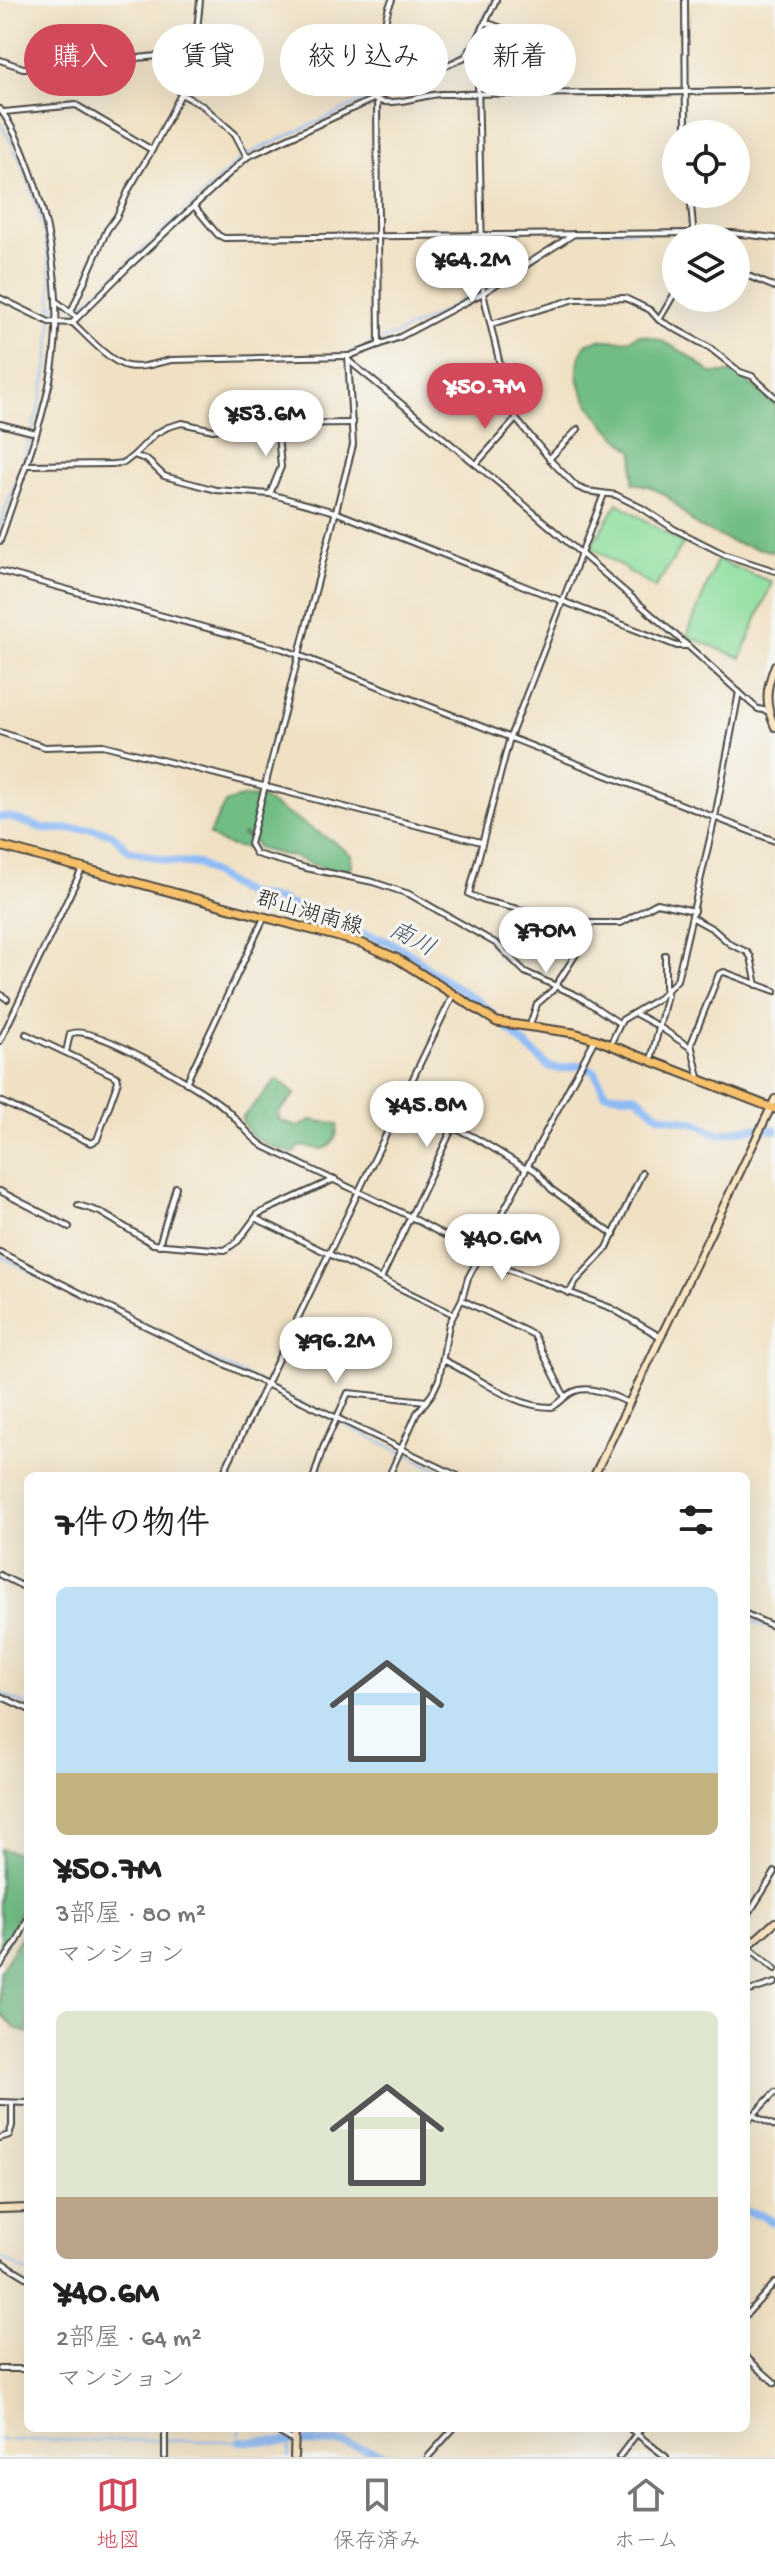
<!DOCTYPE html>
<html lang="ja">
<head>
<meta charset="utf-8">
<style>
	:root { --surface:#fff; --page:#f6f6f6; --text:#222; --muted:#767676; --line:#e0e0e0; --accent:#d1495b }
	body { margin:0; font-family:"Gochi Hand","Klee One",sans-serif; background:var(--page); color:var(--text); height:100vh; display:flex; flex-direction:column; font-size:30px; white-space:nowrap }
	* { box-sizing:border-box; margin:0 }
	p { font-size:26px; color:var(--muted) }
	.icon { flex:none; width:44px; height:44px; fill:none; stroke:currentColor; stroke-width:2; stroke-linecap:round; stroke-linejoin:round }
	.map { position:relative; flex:1; overflow:hidden }
	.sheet { position:absolute; left:24px; top:1472px; width:726px; height:960px; display:flex; flex-direction:column; background:var(--surface); border-radius:12px; box-shadow:0 8px 32px #0002 }
	.sheet>* { flex:none }
	.banner { position:absolute; left:24px; top:24px; width:728px; height:72px; display:flex; gap:16px }
	.controls { position:absolute; left:662px; top:120px; display:grid; gap:16px }
	.controls a { display:grid; place-items:center; width:88px; height:88px; border-radius:50%; background:var(--surface); box-shadow:0 8px 32px #0002; font-size:40px }
	.price { position:absolute; translate:-50% -68px; padding:0 18px; border-radius:28px; background:#fff; color:#222; font-size:26px; line-height:52px; filter:drop-shadow(0 2px 4px #0008) }
	.price::after { content:''; position:absolute; left:50%; top:48px; width:24px; height:18px; margin-left:-12px; background:inherit; clip-path:polygon(0 0,100% 0,50% 100%) }
	.price.current { background:var(--accent); color:#fff }
	ul { padding:0; list-style:none }
	li { display:grid; align-content:center; gap:16px; height:424px; padding:0 32px }
	li span { display:grid; place-items:center; height:248px; border-radius:12px; color:#555 }
	li>.icon { margin-inline-start:auto }
	span .icon { width:144px; height:144px; fill:#fffc; stroke-width:1 }
	li b { font-size:34px }
	h2 { display:flex; justify-content:space-between; align-items:center; height:96px; padding:0 32px; font-size:34px }
	.pill { padding:0 28px; border-radius:36px; background:var(--surface); box-shadow:0 8px 32px #0002; font-size:28px; line-height:72px }
	.pill.current { background:var(--accent); color:#fff }
	.dock { display:flex; justify-content:space-around; align-items:center; height:112px; border-top:2px solid var(--line); background:var(--surface); font-size:22px; color:var(--muted) }
	.dock a { display:grid; justify-items:center; gap:4px }
	.dock .current { color:var(--accent) }
	.map>svg:first-child { display:block }
</style>
</head>
<body>
<div class="map">
<svg width="775" height="2457" viewBox="0 0 775 2457">
	<rect width="100%" height="100%" fill="#f6f6f2"/>
	<filter id="ink" filterUnits="userSpaceOnUse"><feTurbulence type="fractalNoise" baseFrequency=".0125" numOctaves="2"/><feDisplacementMap in="SourceGraphic" scale="16" xChannelSelector="R" yChannelSelector="G"/><feConvolveMatrix kernelMatrix="1 2 1 2 8 2 1 2 1" color-interpolation-filters="sRGB"/></filter>
	<filter id="wash" filterUnits="userSpaceOnUse"><feTurbulence type="fractalNoise" baseFrequency=".006" numOctaves="4" result="noise"/><feDisplacementMap in="SourceGraphic" scale="32" xChannelSelector="R" yChannelSelector="G"/><feGaussianBlur stdDeviation="1.8" result="paint"/><feColorMatrix in="noise" values="0 0 0 0 0 0 0 0 0 0 0 0 0 0 0 0 0 1.4 0 .05"/><feComposite in="paint" operator="in"/></filter>
	<g filter="url(#wash)">
		<rect width="100%" height="100%" fill="#f0e1c4"/>
		<g fill="#8dde9e" stroke="#5c8464" stroke-width="2">
			<polygon points="618,503 683,544 655,588 591,547"/>
			<polygon points="717,560 772,582 741,658 687,636"/>
		</g>
		<g fill="#72bd85" stroke="#4e7458" stroke-width="2">
			<path d="M638 335C660 335 695 358 710 373H736L775 403V552L734 543 697 526 666 495 648 486 633 483 634 452C605 427 559 385 586 344 608 333 617 348 638 335Z"/>
			<path d="M242 797 261 798 334 842 351 855 352 866C332 877 309 861 290 856 279 854 268 852 258 848L251 837 245 834 242 835 250 840 248 848C234 848 221 844 209 835L225 803Z"/>
			<path d="M277 1079 295 1094 279 1112V1120L299 1127 310 1120 338 1124 336 1136 330 1146 322 1149 299 1146 295 1153C277 1150 245 1138 242 1118Z"/>
			<polygon points="0,1849 28,1855 28,1892 6,1946 0,1950"/>
			<polygon points="28,1925 28,2033 15,2028 0,2013 0,1971"/>
		</g>
		<g fill="none" stroke-linecap="round" stroke-linejoin="round">
			<g stroke="#8bbaf6" stroke-width="2">
				<polyline points="453,60 467,50 493,0"/>
				<polyline points="377,95 389,89"/>
				<path d="M0 123C47 199 62 293 45 381 35 430 16 479 0 526"/>
				<polyline points="574,232 604,230 687,230"/>
				<polyline points="52,304 71,316 244,156 368,99"/>
				<path d="M352 351C412 332 468 298 521 266"/>
				<polyline points="0,1256 42,1276"/>
				<polyline points="101,1306 451,1476"/>
				<polyline points="746,1618 775,1631"/>
				<polyline points="0,1693 28,1706"/>
				<polyline points="0,2257 28,2273"/>
				<polyline points="0,2440 240,2441 240,2428"/>
				<polyline points="289,2443 289,2457"/>
			</g>
			<g stroke="#8bbaf6" stroke-width="8">
				<polyline points="0,817 9,817 45,829 91,829 105,832 112,834 128,850 168,861 198,864 244,893 279,900 336,925 389,942 413,955 428,969 478,1001 548,1066 560,1069 580,1065 595,1072 605,1093 637,1096 658,1115 697,1123 717,1134 753,1128 775,1130"/>
				<polyline points="746,2212 761,2215 775,2223"/>
				<polyline points="240,2441 343,2443 393,2457"/>
			</g>
		</g>
	</g>
	<g filter="url(#ink)">
		<g fill="none" stroke-linecap="round" stroke-linejoin="round">
			<defs>
				<g id="street">
					<path d="M392 0C378 27 388 60 394 90"/>
					<polyline points="685,0 686,134"/>
					<polyline points="485,22 529,38"/>
					<polyline points="477,40 483,293 502,373 510,391 516,419 553,463 577,487 587,491 616,495 642,508 674,529 726,555 775,571"/>
					<polyline points="0,60 23,68 38,68 197,52"/>
					<polyline points="181,94 203,106 235,134 247,157"/>
					<path d="M375 100C394 107 421 95 441 94 553 93 664 94 775 90"/>
					<polyline points="377,101 379,345"/>
					<path d="M0 109C17 132 27 161 36 187 54 245 62 310 52 370 42 428 18 485 0 541"/>
					<polyline points="4,112 76,105 152,150"/>
					<polyline points="690,194 694,238"/>
					<polyline points="194,206 218,235 224,238 694,233 732,233 775,238"/>
					<polyline points="736,271 775,287"/>
					<path d="M0 298 49 322 73 323C86 335 111 363 127 366 142 369 157 363 171 360L349 356 400 337 483 293 574 234"/>
					<polyline points="56,301 76,317"/>
					<polyline points="71,312 107,230 117,216 129,189 152,150 193,71 200,0"/>
					<polyline points="659,320 676,291"/>
					<polyline points="72,323 129,266 247,157 465,57 477,40 496,0"/>
					<polyline points="491,324 575,299 625,298 650,310 659,320 710,348 740,372 752,376 775,397"/>
					<polyline points="348,356 353,445 250,844 256,854 306,868 373,882 409,894 497,944 525,972 580,997 619,1023"/>
					<polyline points="349,361 505,488 688,646 753,705 758,709 768,711"/>
					<polyline points="0,424 36,433"/>
					<polyline points="134,455 155,434 168,427 182,423 213,430 262,424 353,423"/>
					<polyline points="549,459 578,429"/>
					<polyline points="476,464 516,419"/>
					<polyline points="25,465 113,464 124,463 134,455 147,460 164,476 216,490 270,494 335,512 677,646 688,646"/>
					<polyline points="270,494 281,467 277,424"/>
					<polyline points="604,494 510,737 469,894 484,901 527,911 546,921 560,923 621,923 657,903 694,911"/>
					<polyline points="0,571 283,649 775,841"/>
					<polyline points="0,732 45,747 103,745 481,842"/>
					<polyline points="693,918 713,929 730,944 747,952 751,957 757,985"/>
					<polyline points="0,994 7,999"/>
					<polyline points="634,1013 658,1026 691,1048"/>
					<polyline points="530,1025 537,1004 553,990 589,934 589,923"/>
					<polyline points="0,1041 82,869"/>
					<polyline points="610,1045 622,1020 659,998 677,980 715,817 739,692"/>
					<path d="M66 1052 70 1034C90 1021 199 1088 220 1104 237 1117 247 1136 265 1147L409 1216 440 1233 480 1250 501 1267 611 1308 661 1337"/>
					<polyline points="651,1060 667,995 665,987 665,955"/>
					<polyline points="699,1077 691,1044 719,974 724,972 775,991"/>
					<polyline points="186,1083 264,918"/>
					<polyline points="0,1101 91,1143 97,1140 118,1081 117,1077 26,1034"/>
					<polyline points="528,1166 537,1172 551,1189 614,1235"/>
					<polyline points="0,1191 69,1227"/>
					<polyline points="78,1205 100,1212 153,1244 225,1250 238,1241 258,1214 335,1179"/>
					<polyline points="255,1218 453,1314"/>
					<polyline points="159,1245 176,1187"/>
					<polyline points="0,1252 141,1324 458,1476"/>
					<path d="M381 1279 452 1129C465 1128 511 1160 526 1169"/>
					<polyline points="569,1293 576,1281 607,1248 642,1173"/>
					<polyline points="462,1300 534,1335 565,1397"/>
					<path d="M443 1360C479 1376 510 1407 552 1407 560 1404 564 1396 573 1392 590 1384 614 1396 629 1403"/>
					<polyline points="222,1476 453,995"/>
					<polyline points="314,1476 323,1448 348,1393 426,1401"/>
					<polyline points="389,1476 417,1413 432,1394 439,1379 449,1324 462,1299 468,1278 595,1039"/>
					<polyline points="0,1575 28,1589"/>
					<polyline points="746,1614 775,1627"/>
					<polyline points="0,1696 28,1709"/>
					<polyline points="746,1918 775,1872"/>
					<polyline points="748,1947 775,1969"/>
					<polyline points="0,1966 18,1940 28,1918"/>
					<polyline points="746,1992 775,1983"/>
					<polyline points="0,2102 28,2103"/>
					<polyline points="746,2112 775,2126"/>
					<polyline points="746,2123 775,2092"/>
					<polyline points="0,2138 9,2135 12,2126 12,2103"/>
					<polyline points="0,2261 28,2278"/>
					<polyline points="746,2315 775,2283"/>
					<polyline points="746,2357 775,2383"/>
					<polyline points="0,2369 28,2369"/>
					<polyline points="271,2428 294,2441"/>
					<polyline points="629,2428 666,2457"/>
					<polyline points="165,2457 165,2428"/>
					<polyline points="428,2457 454,2428"/>
					<polyline points="619,2457 641,2428"/>
				</g>
				<g id="secondary">
					<path d="M775 665C766 688 764 704 775 727"/>
					<polyline points="594,1476 775,1099"/>
					<polyline points="746,1948 775,1922"/>
					<polyline points="0,2209 28,2208"/>
					<polyline points="294,2457 295,2428"/>
				</g>
				<polyline id="primary" points="0,846 361,943 396,958 497,1022 574,1033 595,1039 775,1109"/>
			</defs>
			<use href="#street" stroke="#494642" stroke-width="8"/>
			<use href="#secondary" stroke="#494642" stroke-width="10"/>
			<use href="#primary" stroke="#494642" stroke-width="11"/>
			<use href="#street" stroke="#fff" stroke-width="4"/>
			<use href="#secondary" stroke="#fbe6c4" stroke-width="6"/>
			<use href="#primary" stroke="#f6c06b" stroke-width="7"/>
		</g>
	</g>
	<g text-anchor="middle" stroke-width="6" stroke-linejoin="round" paint-order="stroke">
		<g font-size="22" fill="#2b2b2b" stroke="#f6f6f2">
			<text transform="translate(310 911) rotate(16)" y="8">郡山湖南線</text>
		</g>
		<g font-size="24" font-style="italic" fill="#485668" stroke="#f6f6f2">
			<text transform="translate(413 938) rotate(28)" y="8">南川</text>
		</g>
	</g>
</svg>
<div class="controls">
<a><svg class="icon" aria-label="locate" viewBox="0 0 24 24"><circle cx="12" cy="12" r="6"/><path d="M12 2v4M12 18v4M2 12h4M18 12h4"/></svg></a>
<a><svg class="icon" aria-label="layers" viewBox="0 0 24 24"><path d="M12 4l9 5-9 5-9-5zM3 14l9 5 9-5"/></svg></a>
</div>
<b class="price" style="left:472px;top:304px">¥64.2M</b>
<b class="price current" style="left:485px;top:431px">¥50.7M</b>
<b class="price" style="left:266px;top:458px">¥53.6M</b>
<b class="price" style="left:546px;top:975px">¥70M</b>
<b class="price" style="left:427px;top:1149px">¥45.8M</b>
<b class="price" style="left:502px;top:1282px">¥40.6M</b>
<b class="price" style="left:336px;top:1385px">¥96.2M</b>
<div class="banner">
<a class="pill current">購入</a>
<a class="pill">賃貸</a>
<a class="pill">絞り込み</a>
<a class="pill">新着</a>
</div>
<section class="sheet">
<h2>7件の物件<svg class="icon" aria-label="filters" viewBox="0 0 24 24"><path d="M4 7h16M4 17h16"/><circle cx="9" cy="7" r="2"/><circle cx="15" cy="17" r="2"/></svg></h2>
<ul>
<li><span style="background:linear-gradient(#bfe0f5 75%,#c2b280 0)"><svg class="icon" aria-label="home" viewBox="0 0 24 24"><path d="M3 11l9-7 9 7M6 9v11h12V9"/></svg></span><div><b>¥50.7M</b><p>3部屋 · 80 m²</p><p>マンション</p></div></li>
<li><span style="background:linear-gradient(#dfe7d0 75%,#b9a48a 0)"><svg class="icon" aria-label="home" viewBox="0 0 24 24"><path d="M3 11l9-7 9 7M6 9v11h12V9"/></svg></span><div><b>¥40.6M</b><p>2部屋 · 64 m²</p><p>マンション</p></div></li>
</ul>
</section>
</div>
<nav class="dock">
<a class="current"><svg class="icon" aria-label="map" viewBox="0 0 24 24"><path d="M3 6l6-2 6 2 6-2v14l-6 2-6-2-6 2zM9 4v14M15 6v14"/></svg>地図</a>
<a><svg class="icon" aria-label="saved" viewBox="0 0 24 24"><path d="M7 4h10v16l-5-4-5 4z"/></svg>保存済み</a>
<a><svg class="icon" aria-label="home" viewBox="0 0 24 24"><path d="M3 11l9-7 9 7M6 9v11h12V9"/></svg>ホーム</a>
</nav>
</body>
</html>
